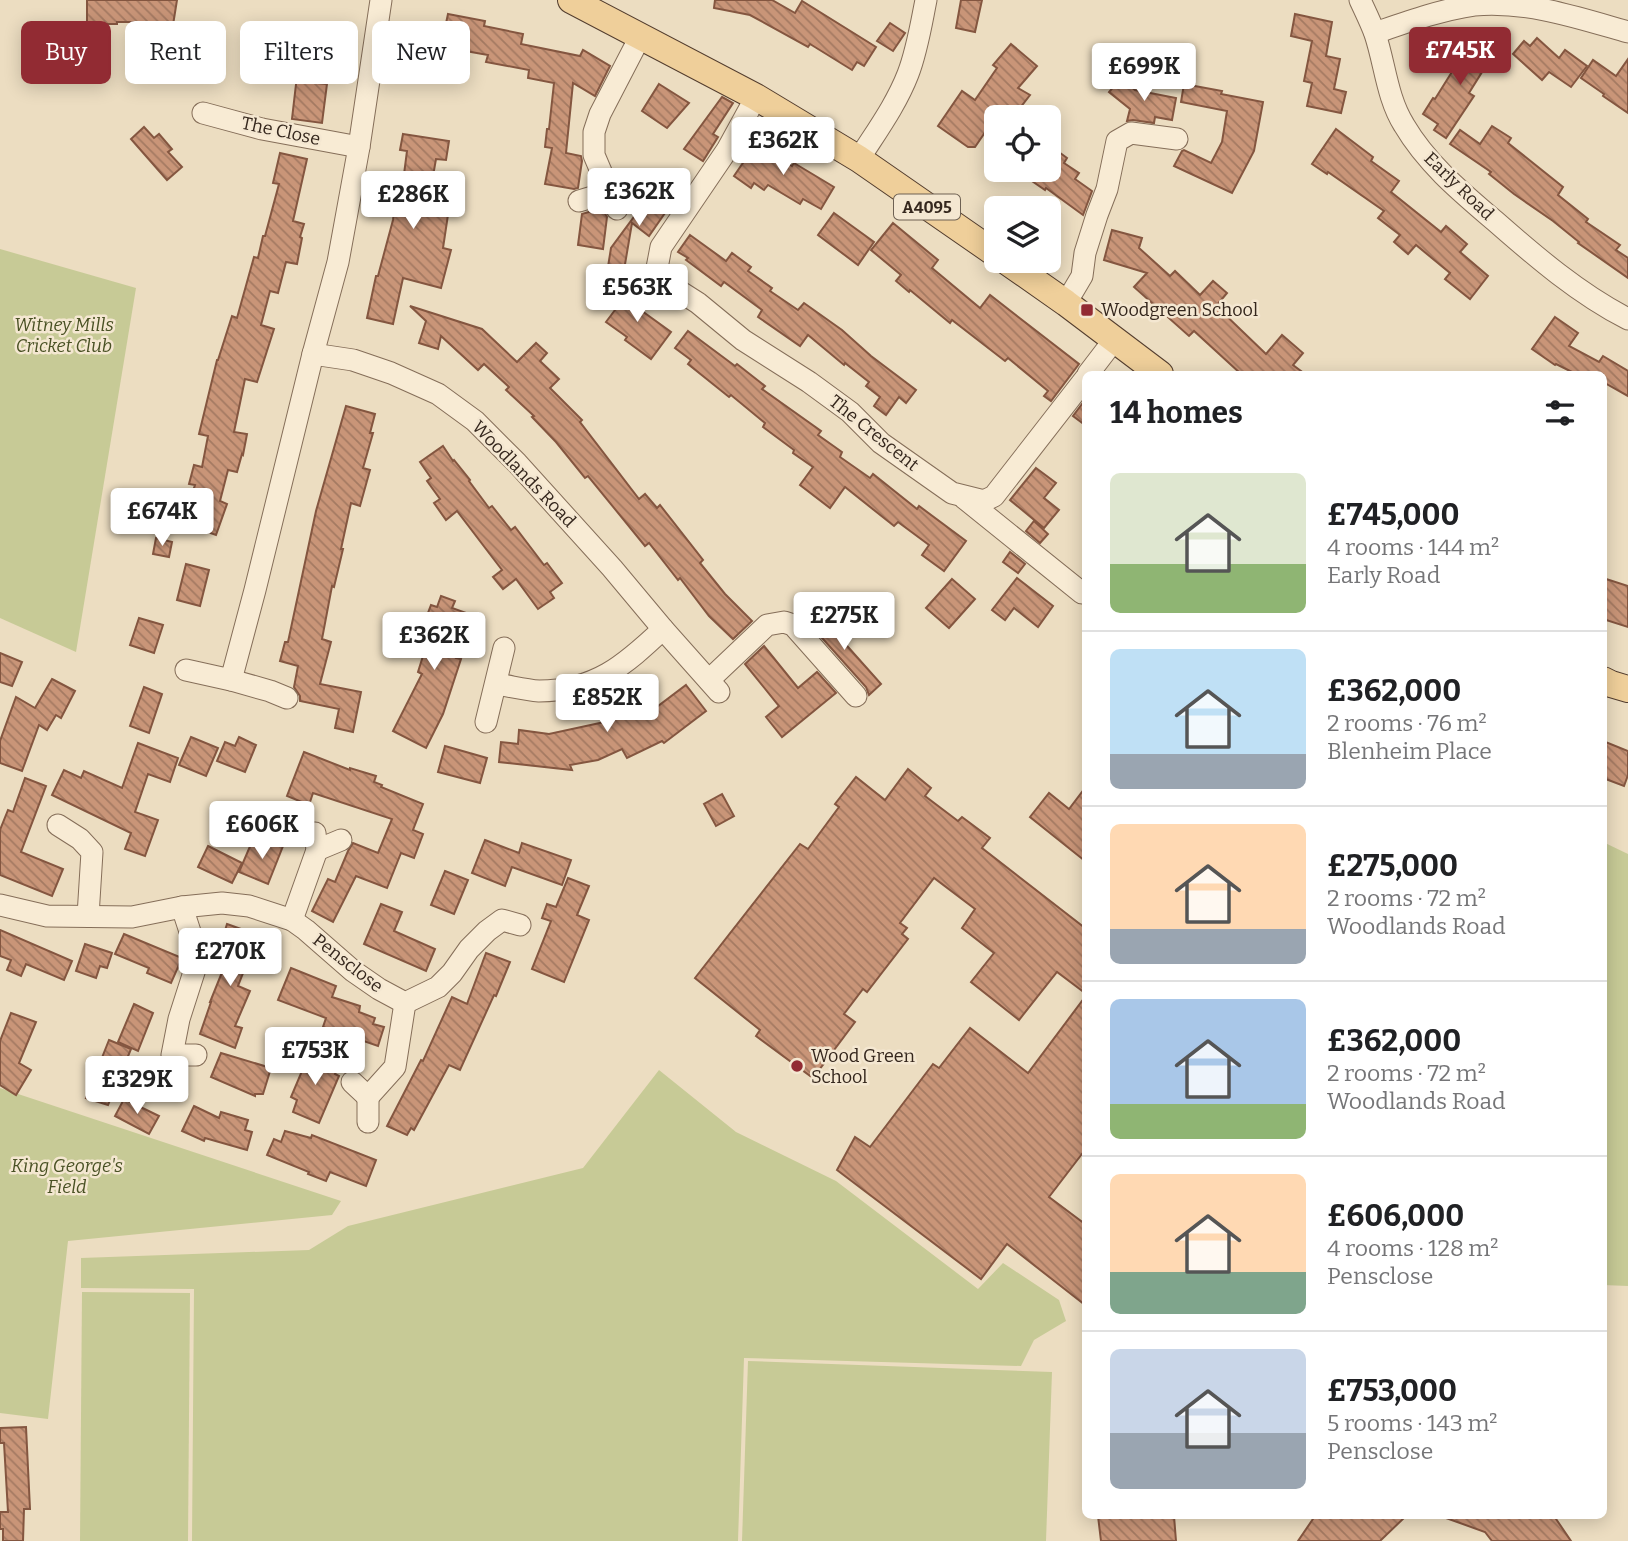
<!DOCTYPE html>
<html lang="en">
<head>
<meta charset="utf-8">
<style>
	:root { --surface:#fff; --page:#f2f2f2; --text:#202124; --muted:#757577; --line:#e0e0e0; --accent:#922b33 }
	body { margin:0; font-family:Bitter,serif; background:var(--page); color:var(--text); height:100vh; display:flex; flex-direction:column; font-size:26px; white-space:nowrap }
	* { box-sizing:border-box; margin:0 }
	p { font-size:23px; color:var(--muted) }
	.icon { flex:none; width:38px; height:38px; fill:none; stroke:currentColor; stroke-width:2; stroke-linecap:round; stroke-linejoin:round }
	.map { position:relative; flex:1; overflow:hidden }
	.panel { position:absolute; left:1082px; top:371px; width:525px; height:1148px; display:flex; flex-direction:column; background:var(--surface); border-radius:10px; box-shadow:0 4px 18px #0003 }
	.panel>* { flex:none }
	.guide { position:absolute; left:21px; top:21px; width:665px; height:63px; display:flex; gap:14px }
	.controls { position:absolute; left:984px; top:105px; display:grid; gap:14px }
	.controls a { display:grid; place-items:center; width:77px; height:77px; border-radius:10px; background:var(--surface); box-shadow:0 4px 18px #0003; font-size:35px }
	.price { position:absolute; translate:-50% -60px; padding:0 16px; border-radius:7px; background:#fff; color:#222; font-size:23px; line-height:46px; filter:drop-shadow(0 2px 4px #0008) }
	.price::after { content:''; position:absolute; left:50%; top:42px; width:21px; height:16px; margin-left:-10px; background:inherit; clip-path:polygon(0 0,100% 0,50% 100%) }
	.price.selected { background:var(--accent); color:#fff }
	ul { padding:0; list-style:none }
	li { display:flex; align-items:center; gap:21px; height:175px; padding:0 28px }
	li+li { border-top:2px solid var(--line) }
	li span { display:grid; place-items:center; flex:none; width:196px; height:140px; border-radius:10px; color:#555 }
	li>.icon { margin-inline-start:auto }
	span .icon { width:84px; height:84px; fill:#fffc; stroke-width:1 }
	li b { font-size:30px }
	h2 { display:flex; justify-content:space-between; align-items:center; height:84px; padding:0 28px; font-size:30px }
	.pill { padding:0 24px; border-radius:10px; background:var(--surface); box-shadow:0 4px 18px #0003; font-size:24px; line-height:63px }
	.pill.selected { background:var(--accent); color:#fff }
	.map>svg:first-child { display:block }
</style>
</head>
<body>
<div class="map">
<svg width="1628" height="1541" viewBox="0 0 1628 1541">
	<defs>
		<pattern id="building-back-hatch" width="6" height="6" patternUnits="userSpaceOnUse" patternTransform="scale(1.75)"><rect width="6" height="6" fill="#c99578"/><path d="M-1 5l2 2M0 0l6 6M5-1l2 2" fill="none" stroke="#a47a62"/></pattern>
	</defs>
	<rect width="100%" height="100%" fill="#ecddc1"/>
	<g fill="#c7ca96">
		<polygon points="0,249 136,288 76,652 0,618"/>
		<polygon points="1603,842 1628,854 1628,1286 1603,1285"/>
		<polygon points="659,1070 736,1132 836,1181 978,1289 1003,1263 1059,1300 1066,1321 1034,1340 1021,1366 744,1358 738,1541 192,1541 194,1289 81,1288 81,1258 309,1250 348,1226 583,1168"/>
		<polygon points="0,1088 341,1201 332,1215 68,1241 48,1419 0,1413"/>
		<polygon points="82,1292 190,1293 188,1541 80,1541"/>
		<polygon points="748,1361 1052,1372 1046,1541 742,1541"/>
	</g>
	<g fill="url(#building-back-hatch)" stroke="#845640" stroke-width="2">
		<polygon points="87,0 177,0 173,25 153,22 117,22 117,24 87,24"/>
		<polygon points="715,0 772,0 795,13 802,1 876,47 864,66 857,62 852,70 810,44 808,47 750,15 714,8"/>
		<polygon points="961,0 982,0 975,32 956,28"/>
		<polygon points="448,14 485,21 484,26 523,34 521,44 580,56 583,50 610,66 595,96 573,83 566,153 581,156 582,161 578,188 574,189 545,184 552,148 545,147 547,129 549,129 554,83 528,78 529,70 486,62 488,55 443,47 439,65 399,61 404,23 445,28"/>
		<polygon points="1295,14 1332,22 1326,56 1340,59 1334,89 1346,92 1341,113 1307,106 1312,83 1304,81 1312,41 1291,36"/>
		<polygon points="890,23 905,33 893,51 877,41"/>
		<polygon points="1475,35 1497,48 1469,93 1474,96 1446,138 1434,130 1438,124 1423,114 1433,98 1435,99"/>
		<polygon points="301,36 326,41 317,83 327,84 322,123 292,119 298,67 295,67"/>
		<polygon points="1537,38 1559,58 1565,50 1587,66 1571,87 1549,72 1542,80 1513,54 1524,41 1530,46"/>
		<polygon points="1011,44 1037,66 1018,88 1030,95 1013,117 1001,109 975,147 968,147 938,126 962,91 975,100 997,68 993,65"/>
		<polygon points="1628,59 1628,113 1603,96 1604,94 1581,78 1593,60 1616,76"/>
		<polygon points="1121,78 1135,90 1176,98 1172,120 1155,117 1154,123 1133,120 1127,121 1130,109 1109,92"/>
		<polygon points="659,84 689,103 667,128 642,111"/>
		<polygon points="1184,84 1222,91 1221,94 1263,102 1254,151 1232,193 1174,166 1182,151 1184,150 1211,163 1222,142 1227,111 1181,102"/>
		<polygon points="722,97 733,103 713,134 718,137 703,161 684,149"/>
		<polygon points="1492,126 1511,138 1508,143 1563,187 1558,195 1588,219 1586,222 1620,245 1616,250 1628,258 1628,278 1578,243 1579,242 1553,221 1514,194 1489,174 1491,172 1450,144 1460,130 1480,144"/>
		<polygon points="144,127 154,138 159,134 172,149 168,152 182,167 167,180 131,139"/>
		<polygon points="1336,129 1373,157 1371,161 1399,181 1391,192 1441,232 1446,226 1467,244 1460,252 1488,276 1470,299 1445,279 1450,273 1416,245 1408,254 1394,242 1400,235 1378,218 1384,211 1328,172 1327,174 1312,164"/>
		<polygon points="403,134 449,141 446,160 436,159 433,176 429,175 424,205 449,208 443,248 451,250 441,288 403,278 393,324 367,318 376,276 378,276 393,220 397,190 402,190 407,151 400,150"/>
		<polygon points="758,141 792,166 794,163 834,187 821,209 803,199 800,204 768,185 764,190 754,183 751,188 734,176"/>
		<polygon points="1048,144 1067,158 1064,163 1079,173 1075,179 1092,191 1083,215 1046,188 1045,190 1016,170 1048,170"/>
		<polygon points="280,153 307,159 293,221 304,224 300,237 302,238 297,264 286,262 278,293 270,291 261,325 274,329 257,382 245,379 234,432 247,434 243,455 242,454 237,472 228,470 220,501 227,504 216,535 182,523 195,485 189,484 194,465 202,467 208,436 199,434 217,360 218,360 232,316 237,318 254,257 258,258 263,236 265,236 279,184 273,183"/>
		<polygon points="656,187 674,200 649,236 632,223 623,276 607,273 611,248"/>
		<polygon points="592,211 604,212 607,217 603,249 578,245 582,214"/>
		<polygon points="834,213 874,242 858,265 818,235"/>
		<polygon points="893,223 938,260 932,268 980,308 990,295 1079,364 1051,401 1044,396 1048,391 1008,358 1005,361 952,320 950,323 910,290 909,292 896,281 901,275 871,250"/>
		<polygon points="1112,230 1142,238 1139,248 1170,276 1175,271 1200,295 1213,281 1227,293 1216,306 1266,354 1282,335 1303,353 1293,365 1305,374 1241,374 1194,331 1189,336 1134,287 1147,273 1104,260"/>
		<polygon points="690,235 726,261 732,253 751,267 748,271 772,288 770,291 798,310 804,303 842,330 871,356 916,390 906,403 899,397 886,415 874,406 880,397 866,386 869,382 845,363 844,365 808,335 800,346 758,317 762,310 724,282 721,286 686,260 688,258 678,252"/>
		<polygon points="621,287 646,305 642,311 671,332 651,359 625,340 627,337 606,322 615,310 608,305"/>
		<polygon points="410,306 482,329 517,362 536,343 547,353 540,361 559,379 550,388 582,420 580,422 639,499 645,494 657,508 660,505 703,560 700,563 725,594 752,621 733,639 709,616 680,578 678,580 649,543 645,546 588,476 585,478 556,442 532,417 534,416 506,390 509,387 484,364 478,370 441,336 438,349 419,343 426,321"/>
		<polygon points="1555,317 1578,333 1569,346 1599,362 1603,356 1628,371 1628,396 1603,382 1603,374 1576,374 1556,364 1555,365 1532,349"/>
		<polygon points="688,331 735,366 737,364 765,386 762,389 821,431 818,435 842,452 840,457 870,478 873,474 917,509 919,506 966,541 944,571 922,555 929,545 898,522 894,526 845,487 830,508 800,485 813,467 793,453 794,450 763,427 765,423 731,395 729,397 688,364 691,360 675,348"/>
		<polygon points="1085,400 1085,425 1073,416"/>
		<polygon points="346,406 375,414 370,433 373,433 363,468 370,470 360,506 351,503 341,549 343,549 334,587 332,586 322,639 331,642 320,684 361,692 353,732 335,728 339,709 300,701 300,696 294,687 298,666 280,661 285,642 288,642 316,511"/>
		<polygon points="443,446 453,461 454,460 470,480 469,481 489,508 492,506 511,530 515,527 544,565 547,563 562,583 550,592 554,598 538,609 516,579 503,589 493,577 502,570 457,511 446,520 434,503 440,499 427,481 431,478 420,462"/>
		<polygon points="1036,468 1056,483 1044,498 1059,510 1044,528 1010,500"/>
		<polygon points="1034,521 1048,534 1040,543 1026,531"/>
		<polygon points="156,538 172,542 169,557 153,554"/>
		<polygon points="1010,552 1025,564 1018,573 1003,562"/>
		<polygon points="186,564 209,570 200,606 177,600"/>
		<polygon points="1017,578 1053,606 1038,627 1014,608 1005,620 992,610"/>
		<polygon points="1603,578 1628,586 1628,627 1603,619"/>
		<polygon points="952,579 975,599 949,628 926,608"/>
		<polygon points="441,596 455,601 452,608 472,615 456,658 461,659 443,714 426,748 393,731 422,674 418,672 427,643 418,639 431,605 437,607"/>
		<polygon points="816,611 881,684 869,695 866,687 806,620"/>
		<polygon points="139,618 163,625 154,653 130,645"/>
		<polygon points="764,646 798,688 817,672 836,693 782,737 766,717 779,706 745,664"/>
		<polygon points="0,653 22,662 12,686 0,682"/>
		<polygon points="52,679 75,691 61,718 56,715 47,730 39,725 22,771 0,763 0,741 16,697 35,708"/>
		<polygon points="686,685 706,711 664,743 662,741 627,758 622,749 598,760 570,765 572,770 499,762 501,742 518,744 519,730 549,734 609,721 607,717 630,706 648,693 658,706"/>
		<polygon points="144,687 162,694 149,733 130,726"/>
		<polygon points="191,737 218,748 206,776 179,765"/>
		<polygon points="239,737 256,745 245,772 217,761 225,742 235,746"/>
		<polygon points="1603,741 1628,751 1628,775 1624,786 1603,778"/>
		<polygon points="138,743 178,758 170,782 148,774 135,812 158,820 145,856 125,849 131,833 52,795 64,770 81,778 84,771 122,788"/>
		<polygon points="445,746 487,758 480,783 438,772"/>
		<polygon points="304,752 350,770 350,768 376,776 374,782 382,785 381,787 423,804 413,830 423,834 414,858 401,853 387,888 356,876 333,922 312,911 328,879 335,882 348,851 353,843 378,853 392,819 313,793 309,805 287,796"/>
		<polygon points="908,769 931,788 925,796 958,821 962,817 990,838 982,848 1085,928 1085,993 1057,972 1019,1020 971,982 994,953 962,928 975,909 934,878 900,923 907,928 902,934 908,939 867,992 863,989 844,1014 855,1022 813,1078 756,1036 760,1030 695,978 800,844 808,849 839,807 835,804 856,777 885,800"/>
		<polygon points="25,778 46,786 21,852 63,869 52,896 0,875 0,830 8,810 13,812"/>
		<polygon points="1085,788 1085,861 1030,817 1049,793 1069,809"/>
		<polygon points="722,794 734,816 716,826 704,804"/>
		<polygon points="263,838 283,846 268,884 239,872 251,844 259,847"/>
		<polygon points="485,840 519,853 522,843 571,860 562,885 512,867 505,886 472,873"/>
		<polygon points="208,846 242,863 232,883 198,867"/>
		<polygon points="445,871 468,880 454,914 431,905"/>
		<polygon points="568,878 589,886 577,915 589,920 564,982 532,969 551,921 542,918 547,904 556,907"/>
		<polygon points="381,904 402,912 394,931 435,949 426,971 364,944"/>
		<polygon points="227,924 258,935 238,986 250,991 235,1026 242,1028 235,1048 200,1034 211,1002 210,1002 227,960 217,956"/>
		<polygon points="0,930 72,961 64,980 26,964 21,976 7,970 11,960 0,956"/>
		<polygon points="124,934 182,958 171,983 147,973 149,968 115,954"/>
		<polygon points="85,944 112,953 107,968 100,966 96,978 76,971"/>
		<polygon points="486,953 510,962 496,996 494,995 460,1070 449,1065 414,1130 411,1128 407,1135 387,1126 421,1060 423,1061 452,997 467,1004"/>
		<polygon points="291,968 336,986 332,997 360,1006 359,1012 375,1018 373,1024 384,1027 378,1046 323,1027 326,1018 278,1000"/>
		<polygon points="1085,997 1085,1150 1049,1197 1085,1224 1085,1305 1007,1244 981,1279 837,1170 855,1137 870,1147 933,1064 939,1068 970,1028 1028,1073"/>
		<polygon points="134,1004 153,1013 138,1051 118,1042"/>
		<polygon points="11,1013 36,1022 19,1063 31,1070 16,1095 0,1085 0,1041"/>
		<polygon points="109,1040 131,1049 108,1105 86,1098"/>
		<polygon points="310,1052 339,1064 335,1074 339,1076 319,1123 293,1112 297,1100 291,1097"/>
		<polygon points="221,1053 271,1068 263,1094 255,1094 255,1096 211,1077"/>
		<polygon points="124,1099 159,1116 149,1134 115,1116"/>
		<polygon points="194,1106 219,1118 221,1112 248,1120 245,1130 252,1132 247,1150 205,1138 204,1141 182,1131"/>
		<polygon points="285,1131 311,1138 312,1135 376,1160 366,1186 330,1172 326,1181 308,1174 309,1172 267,1155 274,1139 281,1142"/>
		<polygon points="26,1427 30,1509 24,1509 23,1541 3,1541 3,1529 0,1529 0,1512 8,1512 4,1443 0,1443 0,1428"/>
		<polygon points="1098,1516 1174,1516 1176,1541 1101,1541"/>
		<polygon points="1315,1516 1406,1516 1380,1541 1298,1541"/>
		<polygon points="1446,1516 1554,1516 1571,1541 1492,1541 1485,1532 1446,1518"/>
	</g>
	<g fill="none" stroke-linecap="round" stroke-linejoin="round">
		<defs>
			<g id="minor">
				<path d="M1360 0C1365 11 1371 23 1375 34 1385 64 1387 98 1404 125 1427 164 1461 192 1495 221 1536 257 1579 294 1628 319"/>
				<path d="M1375 33C1407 22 1440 10 1474 5 1526 0 1579 18 1628 32"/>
				<polyline points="756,97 727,150 661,247 657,268 665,282 698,303 743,340 809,382 850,412 881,443 952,493 984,501 994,496 1085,379"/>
				<polyline points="203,113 262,129 359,147"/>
				<path d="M859 159C876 132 896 105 908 74 917 51 921 25 926 0"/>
				<polyline points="579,201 609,192"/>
				<polyline points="617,209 594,155 594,132 600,114 641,35"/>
				<polyline points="1066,303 1082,276 1085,253 1097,215 1107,189 1117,141 1131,133 1177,139"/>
				<polyline points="313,354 353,360 391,373 438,394 475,421 517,463 612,568 663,629 719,692"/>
				<polyline points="1088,374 1114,340"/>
				<polyline points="964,498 1082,593"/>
				<polyline points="186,670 231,680 255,590 313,354 338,262 359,147 381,0"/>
				<polyline points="231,680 270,691 287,698"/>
				<polyline points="709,680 767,625 784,622 793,625 856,696"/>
				<path d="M496 684C510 686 525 690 539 691 595 691 625 665 663 629"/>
				<polyline points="486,722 504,648"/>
				<polyline points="58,825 80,839 92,852 88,916"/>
				<polyline points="317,850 341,840"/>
				<polyline points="0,905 47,916 132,917 182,907 222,903 249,906 292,920 306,930 353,971 379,989 405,1003 438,987 452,973 469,949 487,931 502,920 520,925"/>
				<polyline points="182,907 195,947 195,969 179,1019 172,1055 196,1055"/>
				<polyline points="292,920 317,850 315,833"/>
				<polyline points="352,1082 368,1097 395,1067 405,1003"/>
				<polyline points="368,1097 368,1122"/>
			</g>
			<g id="major">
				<polyline points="571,0 756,97 859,159 996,254"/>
				<polyline points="1006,261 1066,303 1160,374"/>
				<polyline points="1603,680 1611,684 1628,689"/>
			</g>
		</defs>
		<use href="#minor" stroke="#856e59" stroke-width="23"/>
		<use href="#major" stroke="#533d2e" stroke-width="28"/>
		<use href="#minor" stroke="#f8ebd4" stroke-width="21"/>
		<use href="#major" stroke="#efcf9a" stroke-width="26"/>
	</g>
	<g fill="#922b33" stroke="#f4e7d1" stroke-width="2.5">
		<rect x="1080" y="303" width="14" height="14" rx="3.5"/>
		<circle cx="797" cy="1066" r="7"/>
	</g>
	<g text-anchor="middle" stroke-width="5" stroke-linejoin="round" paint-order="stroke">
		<rect fill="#f4e7d1" stroke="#6e6153" stroke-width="2" x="894" y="194.5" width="66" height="25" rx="5"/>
		<g font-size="16" font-weight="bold" fill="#35271d">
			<text x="927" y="213">A4095</text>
		</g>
		<g font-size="18" fill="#35271d" stroke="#f4e7d1">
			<text transform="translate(281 131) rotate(12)" y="6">The Close</text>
			<text transform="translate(1459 186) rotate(44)" y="6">Early Road</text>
			<text transform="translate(874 433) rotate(39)" y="6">The Crescent</text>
			<text transform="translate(524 474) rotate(46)" y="6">Woodlands Road</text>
			<text transform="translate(348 963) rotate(38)" y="6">Pensclose</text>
		</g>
		<g font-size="18" fill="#35271d" stroke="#f4e7d1" text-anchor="start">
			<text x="1101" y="316">Woodgreen School</text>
			<text x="811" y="1062">Wood Green<tspan x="811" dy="21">School</tspan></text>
		</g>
		<g font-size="18" font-style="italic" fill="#495124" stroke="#f4e7d1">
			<text x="64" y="331">Witney Mills<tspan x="64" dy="21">Cricket Club</tspan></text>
			<text x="67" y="1172">King George's<tspan x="67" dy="21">Field</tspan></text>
		</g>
	</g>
</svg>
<div class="controls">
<a><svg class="icon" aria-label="locate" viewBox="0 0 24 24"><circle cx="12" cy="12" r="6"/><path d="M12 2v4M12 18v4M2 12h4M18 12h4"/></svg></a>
<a><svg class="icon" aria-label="layers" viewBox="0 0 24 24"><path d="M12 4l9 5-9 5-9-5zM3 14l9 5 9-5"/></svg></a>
</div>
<b class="price selected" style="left:1460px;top:87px">£745K</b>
<b class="price" style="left:1144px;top:103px">£699K</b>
<b class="price" style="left:783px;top:177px">£362K</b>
<b class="price" style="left:639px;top:228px">£362K</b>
<b class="price" style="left:413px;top:231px">£286K</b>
<b class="price" style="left:637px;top:324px">£563K</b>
<b class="price" style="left:162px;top:548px">£674K</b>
<b class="price" style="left:844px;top:652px">£275K</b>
<b class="price" style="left:434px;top:672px">£362K</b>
<b class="price" style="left:607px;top:734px">£852K</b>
<b class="price" style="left:262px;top:861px">£606K</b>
<b class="price" style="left:230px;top:988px">£270K</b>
<b class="price" style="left:315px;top:1087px">£753K</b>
<b class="price" style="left:137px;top:1116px">£329K</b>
<div class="guide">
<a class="pill selected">Buy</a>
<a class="pill">Rent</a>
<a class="pill">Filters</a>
<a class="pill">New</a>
</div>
<section class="panel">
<h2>14 homes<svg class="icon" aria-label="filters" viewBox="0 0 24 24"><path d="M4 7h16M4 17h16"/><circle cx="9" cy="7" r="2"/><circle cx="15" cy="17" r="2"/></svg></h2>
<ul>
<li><span style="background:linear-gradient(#dfe7d0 65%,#8fb573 0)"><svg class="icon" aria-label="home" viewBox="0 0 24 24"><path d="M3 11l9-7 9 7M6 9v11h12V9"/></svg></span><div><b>£745,000</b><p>4 rooms · 144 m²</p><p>Early Road</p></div></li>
<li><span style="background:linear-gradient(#bfe0f5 75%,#9aa5b1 0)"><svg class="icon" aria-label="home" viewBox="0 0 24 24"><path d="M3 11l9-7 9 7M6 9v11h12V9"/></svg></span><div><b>£362,000</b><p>2 rooms · 76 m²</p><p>Blenheim Place</p></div></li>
<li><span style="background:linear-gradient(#ffd9b3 75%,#9aa5b1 0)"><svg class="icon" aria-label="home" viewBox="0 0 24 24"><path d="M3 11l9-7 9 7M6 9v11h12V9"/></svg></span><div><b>£275,000</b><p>2 rooms · 72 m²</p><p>Woodlands Road</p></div></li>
<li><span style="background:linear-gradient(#a9c7e8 75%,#8fb573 0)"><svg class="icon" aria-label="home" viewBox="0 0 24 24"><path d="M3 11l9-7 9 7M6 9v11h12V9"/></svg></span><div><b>£362,000</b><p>2 rooms · 72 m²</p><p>Woodlands Road</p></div></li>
<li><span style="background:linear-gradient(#ffd9b3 70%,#7fa58c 0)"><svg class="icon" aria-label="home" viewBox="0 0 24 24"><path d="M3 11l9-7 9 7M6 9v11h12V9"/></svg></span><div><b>£606,000</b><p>4 rooms · 128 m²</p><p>Pensclose</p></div></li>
<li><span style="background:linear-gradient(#c9d6e8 60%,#9aa5b1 0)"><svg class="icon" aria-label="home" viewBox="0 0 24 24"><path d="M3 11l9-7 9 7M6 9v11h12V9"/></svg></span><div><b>£753,000</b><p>5 rooms · 143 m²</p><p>Pensclose</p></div></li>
</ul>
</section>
</div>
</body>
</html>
